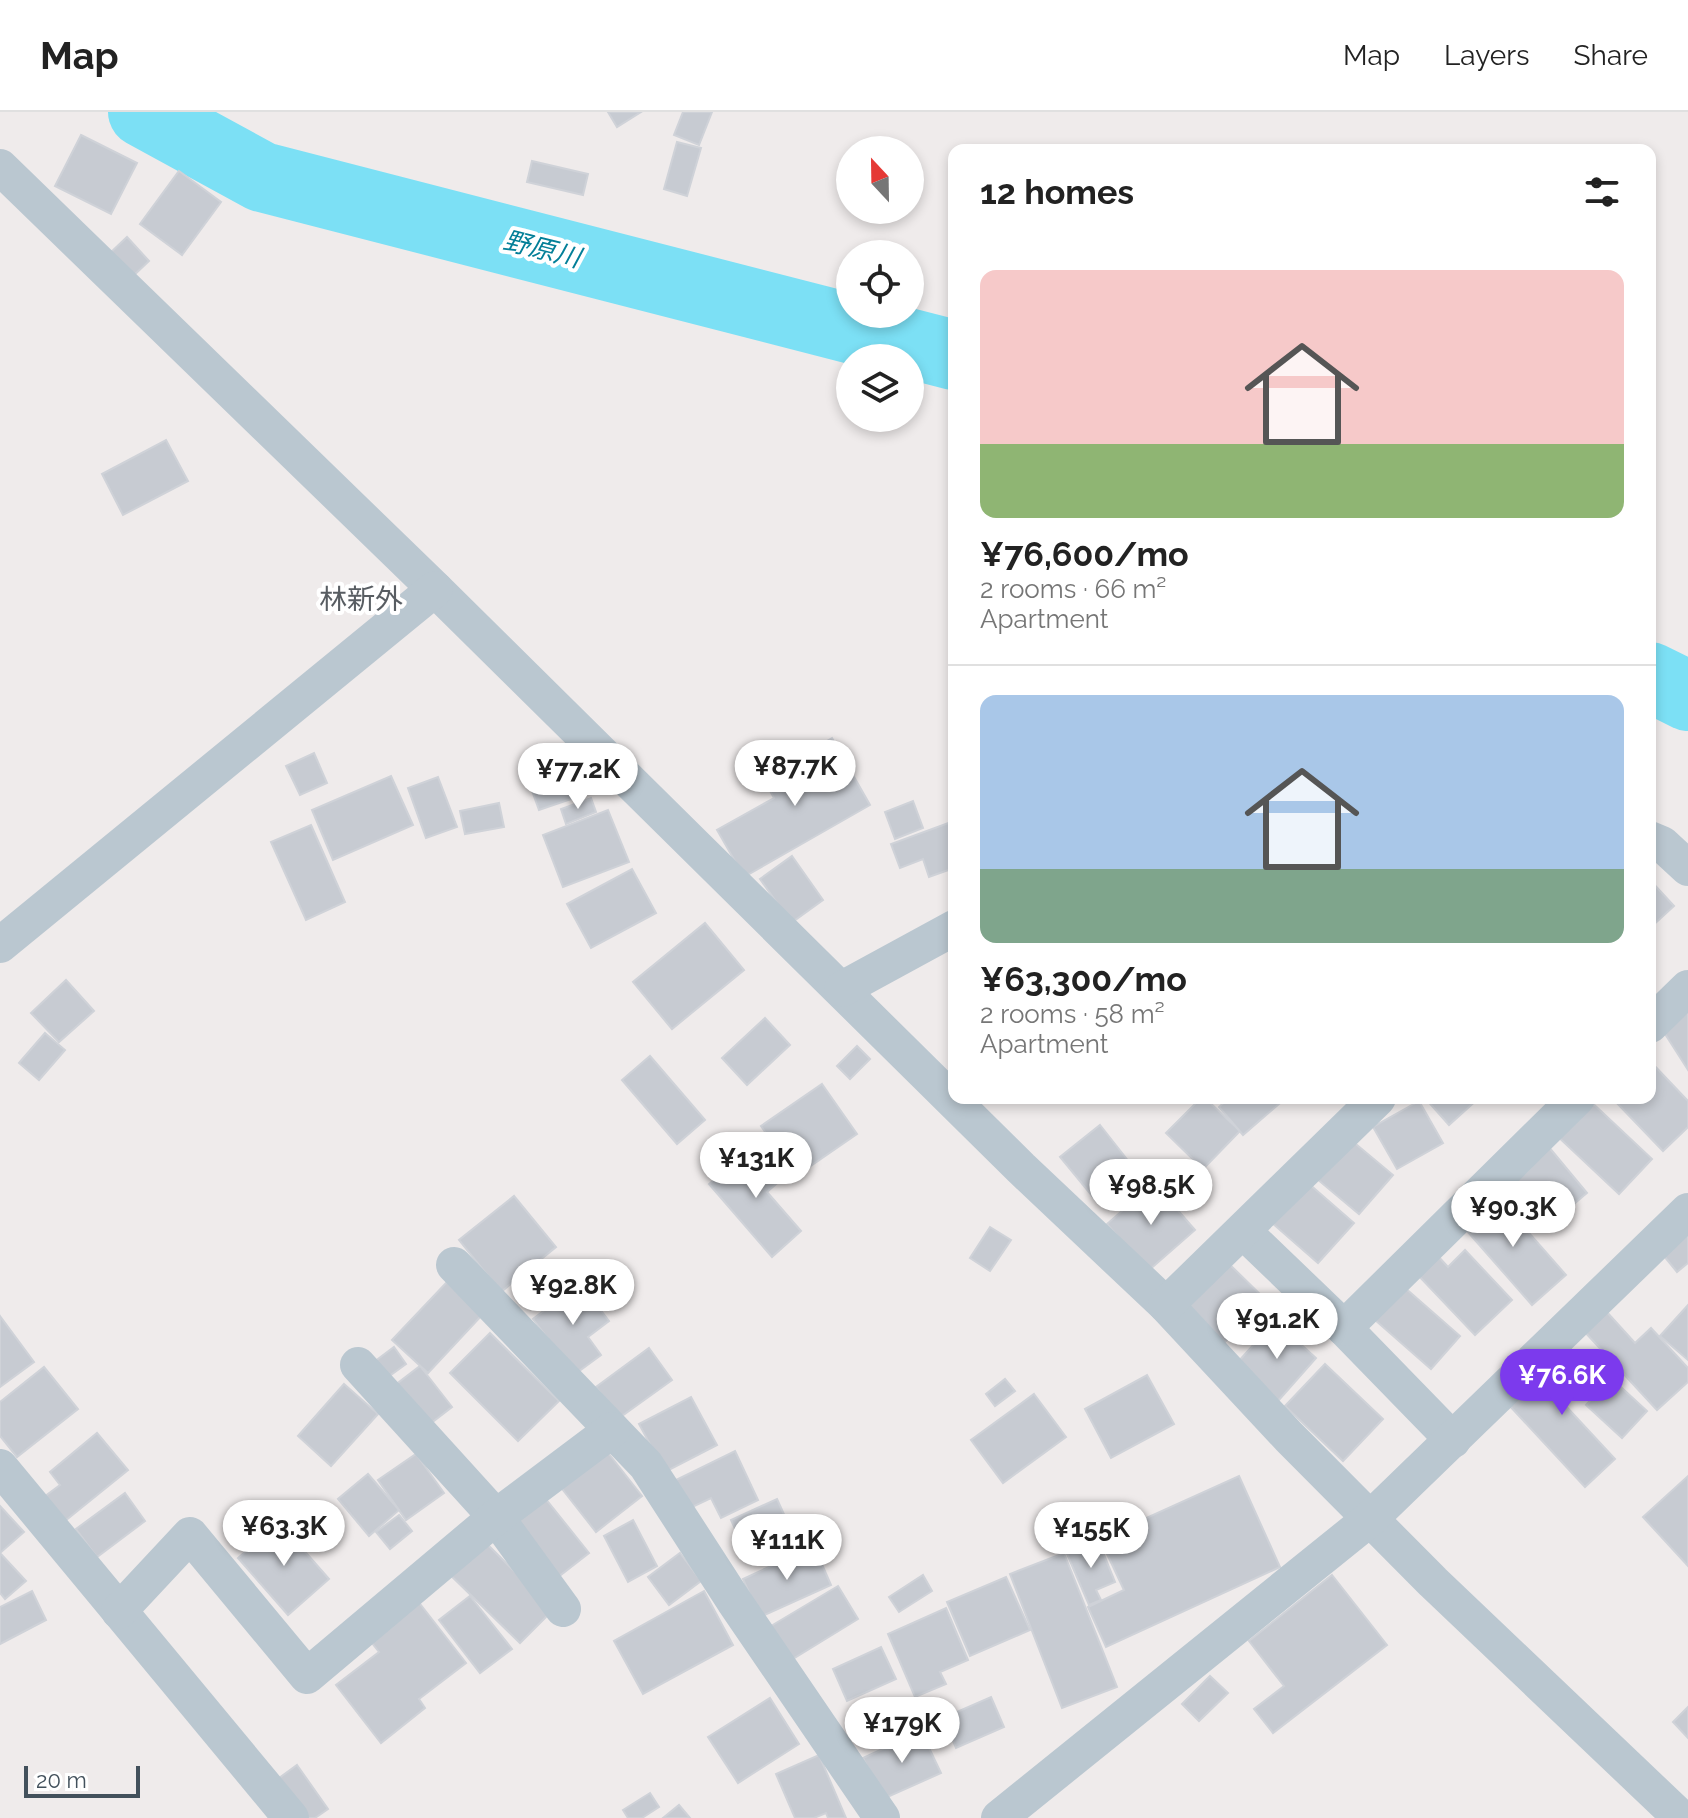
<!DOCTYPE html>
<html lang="en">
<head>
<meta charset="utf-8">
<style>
	:root { --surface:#fff; --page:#f2f2f2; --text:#222; --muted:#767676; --line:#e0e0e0; --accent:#7c3aed }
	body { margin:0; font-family:Raleway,"Noto Sans JP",sans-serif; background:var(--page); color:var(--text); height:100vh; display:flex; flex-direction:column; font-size:30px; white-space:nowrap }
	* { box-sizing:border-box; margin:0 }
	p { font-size:26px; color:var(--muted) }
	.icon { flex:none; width:44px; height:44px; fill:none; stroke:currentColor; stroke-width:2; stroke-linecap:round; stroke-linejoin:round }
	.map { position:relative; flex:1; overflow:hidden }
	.sheet { position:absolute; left:948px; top:32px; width:708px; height:960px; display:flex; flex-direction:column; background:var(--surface); border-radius:16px; box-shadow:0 4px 12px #0003 }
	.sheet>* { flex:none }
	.needle { width:52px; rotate:338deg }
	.tools { position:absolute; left:836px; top:24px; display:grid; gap:16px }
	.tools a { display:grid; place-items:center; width:88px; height:88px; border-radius:50%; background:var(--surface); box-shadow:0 4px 12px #0003; font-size:40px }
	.scale { position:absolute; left:24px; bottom:20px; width:116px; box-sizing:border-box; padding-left:8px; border:4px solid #42505b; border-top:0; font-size:22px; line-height:28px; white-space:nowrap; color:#42505b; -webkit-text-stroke:6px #fff; paint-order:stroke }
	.price { position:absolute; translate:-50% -68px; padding:0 18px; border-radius:28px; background:#fff; color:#222; font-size:26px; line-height:52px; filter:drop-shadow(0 2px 4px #0008) }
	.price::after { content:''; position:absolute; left:50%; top:48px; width:24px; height:18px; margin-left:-12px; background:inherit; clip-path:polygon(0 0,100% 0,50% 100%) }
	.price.active { background:var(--accent); color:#fff }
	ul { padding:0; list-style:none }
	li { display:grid; align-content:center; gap:16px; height:424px; padding:0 32px }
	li+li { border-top:2px solid var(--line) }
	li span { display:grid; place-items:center; height:248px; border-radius:16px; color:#555 }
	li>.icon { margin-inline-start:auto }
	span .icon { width:144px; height:144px; fill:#fffc; stroke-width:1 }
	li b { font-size:34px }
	h2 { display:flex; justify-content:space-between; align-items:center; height:96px; padding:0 32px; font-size:34px }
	header { display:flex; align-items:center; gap:48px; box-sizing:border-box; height:112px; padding:0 40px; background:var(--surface); border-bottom:2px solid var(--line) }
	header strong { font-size:38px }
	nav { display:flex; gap:44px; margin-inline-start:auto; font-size:28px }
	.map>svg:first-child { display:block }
</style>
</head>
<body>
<header>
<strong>Map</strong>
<nav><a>Map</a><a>Layers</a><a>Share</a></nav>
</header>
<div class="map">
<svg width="1688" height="1706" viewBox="0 0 1688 1706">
	<rect width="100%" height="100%" fill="#efebeb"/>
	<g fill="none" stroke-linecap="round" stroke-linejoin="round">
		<g stroke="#7ce0f5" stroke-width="70">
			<polyline points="143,0 262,65 954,243"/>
			<polyline points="1650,565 1688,584"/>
		</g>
	</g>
	<g fill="#c7cbd2" stroke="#cfd2d8" stroke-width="2">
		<polygon points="608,0 641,0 617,15"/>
		<polygon points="683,0 712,0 699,33 674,23"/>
		<polygon points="81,23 137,51 111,102 55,74"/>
		<polygon points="677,30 701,36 687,84 664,77"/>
		<polygon points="532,49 588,62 583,83 527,70"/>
		<polygon points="179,59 221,90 182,143 140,112"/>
		<polygon points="127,125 149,149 131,166 109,142"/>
		<polygon points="166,328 188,369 123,403 102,362"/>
		<polygon points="832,626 870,693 744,765 717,718 774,686 763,666"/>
		<polygon points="314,641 327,671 300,683 286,654"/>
		<polygon points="579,656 589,681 539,698 530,673"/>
		<polygon points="391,664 413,713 333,748 312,698"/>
		<polygon points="438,665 457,715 426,726 408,676"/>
		<polygon points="591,686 596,700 566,712 561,697"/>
		<polygon points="913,689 923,716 895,727 885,700"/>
		<polygon points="499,691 504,715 465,722 460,699"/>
		<polygon points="608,698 629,750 563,775 543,723"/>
		<polygon points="954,709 954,756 929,765 923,747 900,756 891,732"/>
		<polygon points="311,713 345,790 306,808 271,730"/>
		<polygon points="792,744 823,788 791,811 760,767"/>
		<polygon points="632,757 656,801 591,836 567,792"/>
		<polygon points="1650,768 1674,794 1650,816"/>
		<polygon points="705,811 744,858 672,917 633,870"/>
		<polygon points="66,868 94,899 59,930 31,901"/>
		<polygon points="1688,897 1688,958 1660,914"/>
		<polygon points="765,906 790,933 747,973 722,946"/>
		<polygon points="45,921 65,938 39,968 19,951"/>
		<polygon points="857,934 870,947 850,967 837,954"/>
		<polygon points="650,944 705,1008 677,1032 622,968"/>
		<polygon points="1650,949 1688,989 1688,1015 1663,1039 1612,986 1650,986"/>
		<polygon points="822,972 857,1022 796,1064 761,1014"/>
		<polygon points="1201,986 1205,986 1240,1019 1203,1057 1166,1021"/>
		<polygon points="1229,986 1286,986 1243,1023 1219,995"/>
		<polygon points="1425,986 1479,986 1449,1013"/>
		<polygon points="1587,986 1652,1047 1619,1082 1554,1021"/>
		<polygon points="1419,989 1443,1031 1397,1057 1373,1015"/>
		<polygon points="1100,1013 1137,1060 1098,1091 1060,1045"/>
		<polygon points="1351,1028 1393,1063 1359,1102 1317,1067"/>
		<polygon points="1543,1028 1587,1081 1548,1114 1504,1060"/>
		<polygon points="754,1034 782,1067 767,1080 801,1119 772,1145 709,1072"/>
		<polygon points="1300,1064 1354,1111 1318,1151 1264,1104"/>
		<polygon points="1154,1071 1195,1118 1148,1159 1107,1112"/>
		<polygon points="1494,1081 1566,1163 1532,1193 1460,1111"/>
		<polygon points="514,1084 556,1135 501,1180 459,1128"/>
		<polygon points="1678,1113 1688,1125 1688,1151 1677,1160 1655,1133"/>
		<polygon points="990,1115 1011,1128 990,1159 970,1146"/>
		<polygon points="1465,1138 1512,1188 1475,1223 1416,1161 1436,1142 1448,1155"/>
		<polygon points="1223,1146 1266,1188 1221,1234 1178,1191"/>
		<polygon points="1396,1168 1460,1224 1431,1257 1367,1201"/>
		<polygon points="448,1169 483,1202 428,1261 392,1228"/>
		<polygon points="580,1171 609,1209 588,1225 601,1243 575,1262 533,1207"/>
		<polygon points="1688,1193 1688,1248 1660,1224"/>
		<polygon points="1605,1198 1635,1231 1651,1216 1688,1256 1688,1270 1657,1298 1583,1218"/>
		<polygon points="0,1204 34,1250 0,1275"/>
		<polygon points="1275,1209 1316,1246 1278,1289 1237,1251"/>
		<polygon points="490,1221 559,1289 518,1329 450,1261"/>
		<polygon points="394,1235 406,1252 381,1270 370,1253"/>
		<polygon points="1569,1235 1595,1262 1563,1291 1615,1347 1585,1375 1507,1291"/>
		<polygon points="649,1236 672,1268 619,1306 596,1275"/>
		<polygon points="1325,1252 1383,1307 1343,1349 1285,1294"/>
		<polygon points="420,1254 452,1295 422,1318 390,1277"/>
		<polygon points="44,1255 78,1297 17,1345 0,1324 0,1290"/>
		<polygon points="1147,1263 1174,1312 1111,1346 1085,1297"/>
		<polygon points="1611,1266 1647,1299 1622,1326 1586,1293"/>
		<polygon points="1005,1267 1015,1279 995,1294 986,1282"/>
		<polygon points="344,1272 378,1302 331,1354 298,1324"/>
		<polygon points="1034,1282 1066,1325 1003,1371 971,1328"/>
		<polygon points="691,1285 717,1333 665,1360 639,1312"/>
		<polygon points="97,1321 128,1358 60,1413 40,1388 60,1373 50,1360"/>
		<polygon points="605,1337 642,1384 596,1420 559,1373"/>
		<polygon points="735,1339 758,1388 721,1406 711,1386 686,1398 672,1370"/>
		<polygon points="416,1342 444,1381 406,1408 378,1368"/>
		<polygon points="368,1362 399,1398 369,1424 338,1387"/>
		<polygon points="1239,1364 1280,1455 1106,1535 1088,1495 1124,1478 1100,1427"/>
		<polygon points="1688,1364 1688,1454 1643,1405"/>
		<polygon points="537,1376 589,1441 553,1469 502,1404"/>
		<polygon points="125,1381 145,1409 97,1445 76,1417"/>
		<polygon points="777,1387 797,1431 751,1452 731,1408"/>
		<polygon points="0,1394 24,1420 0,1441 26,1469 5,1487 0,1481"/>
		<polygon points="399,1403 412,1419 390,1437 376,1420"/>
		<polygon points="633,1408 657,1454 628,1470 604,1424"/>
		<polygon points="279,1410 329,1467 288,1503 238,1446"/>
		<polygon points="477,1422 553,1498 520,1531 443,1456"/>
		<polygon points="1098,1428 1115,1470 1096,1478 1101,1488 1089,1493 1067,1442"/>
		<polygon points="814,1434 831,1473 760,1505 743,1467"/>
		<polygon points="680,1441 701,1469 669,1493 648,1465"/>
		<polygon points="1064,1441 1117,1575 1062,1596 1010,1462"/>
		<polygon points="923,1463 932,1479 899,1500 889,1485"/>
		<polygon points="1332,1463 1387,1533 1273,1621 1254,1597 1284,1574 1249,1529"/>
		<polygon points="1006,1465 1030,1518 970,1544 947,1490"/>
		<polygon points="838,1474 858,1507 791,1548 771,1514"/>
		<polygon points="32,1479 46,1508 0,1532 0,1495"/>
		<polygon points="704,1479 733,1533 643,1582 614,1529"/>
		<polygon points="470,1484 512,1537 480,1561 439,1508"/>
		<polygon points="417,1488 466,1551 419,1587 425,1596 381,1631 336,1573 379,1540 368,1526"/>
		<polygon points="946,1496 968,1548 940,1560 946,1572 915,1585 888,1522"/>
		<polygon points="881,1535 896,1567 847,1589 833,1557"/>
		<polygon points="1210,1564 1228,1581 1199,1609 1182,1592"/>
		<polygon points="991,1585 1004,1615 956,1636 943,1606"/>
		<polygon points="770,1586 799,1632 738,1671 708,1625"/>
		<polygon points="1688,1595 1688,1626 1673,1610"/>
		<polygon points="921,1619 941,1661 883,1687 863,1646"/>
		<polygon points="819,1643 846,1706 828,1706 826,1701 814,1706 795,1706 776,1662"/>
		<polygon points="297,1653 328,1697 315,1706 301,1706 275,1669"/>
		<polygon points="650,1681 659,1695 642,1706 628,1706 623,1698"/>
		<polygon points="679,1693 690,1706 663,1706"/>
	</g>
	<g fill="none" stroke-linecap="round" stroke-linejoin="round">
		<g stroke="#bac7d0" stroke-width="36">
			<polyline points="0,55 435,477 1021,1056 1166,1193 1289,1325 1433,1470 1681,1706"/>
			<polyline points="1650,727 1662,732 1688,756"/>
			<polyline points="0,833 435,477"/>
			<polyline points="842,877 954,816"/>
			<polyline points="1650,913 1688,876"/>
			<polyline points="1243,1119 1344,1216 1453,1328"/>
			<polyline points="454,1153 646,1353 734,1489 882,1706"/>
			<polyline points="1166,1193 1378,986"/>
			<polyline points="1344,1216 1577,986"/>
			<polyline points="358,1253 496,1405 563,1497"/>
			<polyline points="0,1355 291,1706"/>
			<polyline points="119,1499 190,1423 307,1564 496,1405 612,1318"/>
			<polyline points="999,1706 1371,1406 1688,1099"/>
		</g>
	</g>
	<g text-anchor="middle" stroke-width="8" stroke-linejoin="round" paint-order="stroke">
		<g font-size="26" font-style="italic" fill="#037f98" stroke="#fff">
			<text transform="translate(542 137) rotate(14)" y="9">野原川</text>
		</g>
		<g font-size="28" fill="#585d62" stroke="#fff">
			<text x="361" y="497">林新外</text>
		</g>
	</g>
</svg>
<div class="tools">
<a><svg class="needle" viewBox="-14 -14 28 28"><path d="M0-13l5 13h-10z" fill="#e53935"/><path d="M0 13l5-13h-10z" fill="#767676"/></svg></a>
<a><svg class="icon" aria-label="locate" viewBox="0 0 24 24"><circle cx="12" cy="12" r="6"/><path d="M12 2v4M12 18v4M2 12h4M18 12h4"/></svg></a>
<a><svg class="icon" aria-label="layers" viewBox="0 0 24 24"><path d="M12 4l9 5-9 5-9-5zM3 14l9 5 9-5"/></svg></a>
</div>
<div class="scale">20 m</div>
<b class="price" style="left:795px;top:696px">¥87.7K</b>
<b class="price" style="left:578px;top:699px">¥77.2K</b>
<b class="price" style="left:756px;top:1088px">¥131K</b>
<b class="price" style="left:1151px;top:1115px">¥98.5K</b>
<b class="price" style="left:1513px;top:1137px">¥90.3K</b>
<b class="price" style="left:573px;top:1215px">¥92.8K</b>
<b class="price" style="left:1277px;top:1249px">¥91.2K</b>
<b class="price active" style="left:1562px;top:1305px">¥76.6K</b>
<b class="price" style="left:284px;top:1456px">¥63.3K</b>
<b class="price" style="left:1091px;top:1458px">¥155K</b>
<b class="price" style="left:787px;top:1470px">¥111K</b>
<b class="price" style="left:902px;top:1653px">¥179K</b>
<section class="sheet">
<h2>12 homes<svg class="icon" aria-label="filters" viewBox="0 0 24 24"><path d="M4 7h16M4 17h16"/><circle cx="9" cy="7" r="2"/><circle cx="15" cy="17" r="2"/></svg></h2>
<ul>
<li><span style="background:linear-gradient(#f6c9c9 70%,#8fb573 0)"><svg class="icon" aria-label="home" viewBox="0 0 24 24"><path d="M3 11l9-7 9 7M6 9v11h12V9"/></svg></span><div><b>¥76,600/mo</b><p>2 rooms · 66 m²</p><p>Apartment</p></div></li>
<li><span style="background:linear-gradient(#a9c7e8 70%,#7fa58c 0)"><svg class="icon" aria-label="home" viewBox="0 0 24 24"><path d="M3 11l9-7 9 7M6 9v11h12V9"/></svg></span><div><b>¥63,300/mo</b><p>2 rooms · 58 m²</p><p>Apartment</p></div></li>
</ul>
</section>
</div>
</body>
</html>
